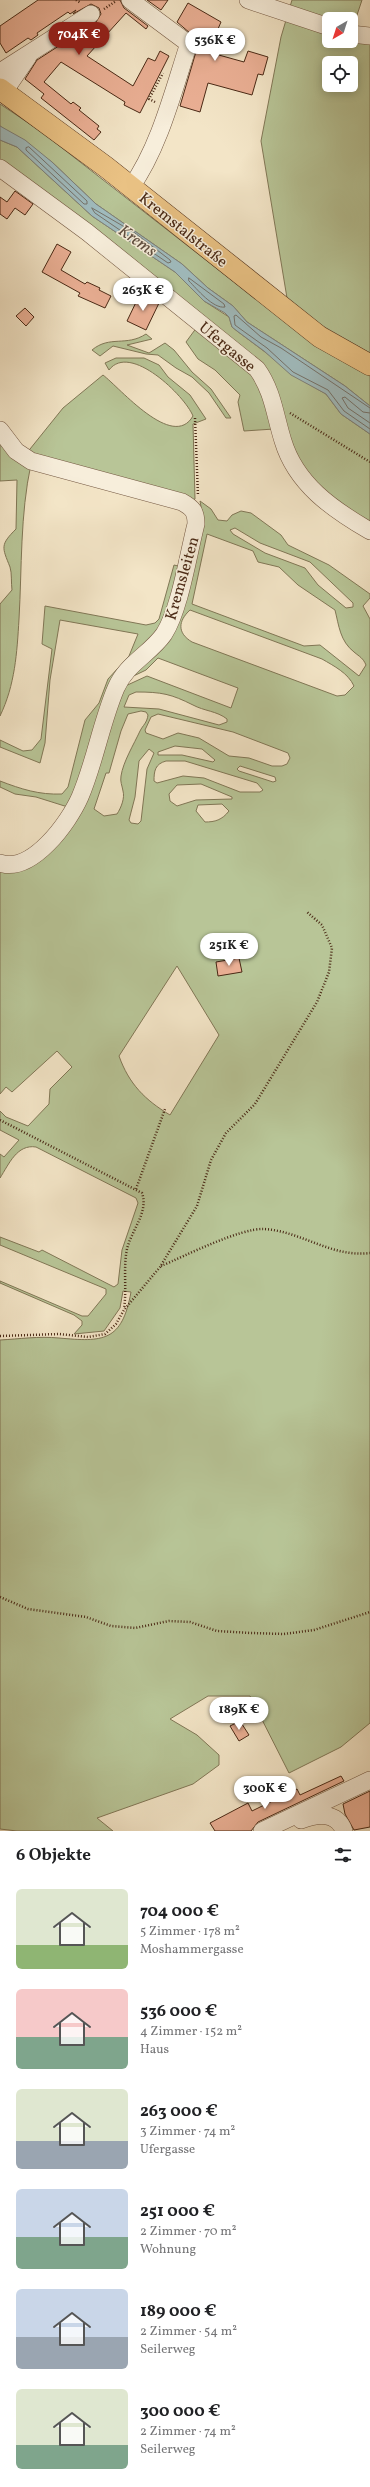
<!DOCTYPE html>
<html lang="de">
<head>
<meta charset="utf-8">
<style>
	:root { --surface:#fff; --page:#f6f6f6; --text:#202124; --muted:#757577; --accent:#8f2418 }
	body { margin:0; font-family:Vollkorn,serif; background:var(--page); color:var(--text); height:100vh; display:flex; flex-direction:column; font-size:15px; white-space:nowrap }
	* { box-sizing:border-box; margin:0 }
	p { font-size:13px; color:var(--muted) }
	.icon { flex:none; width:22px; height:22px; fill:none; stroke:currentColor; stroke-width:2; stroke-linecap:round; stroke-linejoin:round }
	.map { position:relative; height:1831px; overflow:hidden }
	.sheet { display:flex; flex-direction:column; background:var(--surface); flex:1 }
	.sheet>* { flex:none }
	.needle { width:26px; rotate:219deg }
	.tools { position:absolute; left:322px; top:12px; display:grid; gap:8px }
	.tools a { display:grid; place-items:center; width:36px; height:36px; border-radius:6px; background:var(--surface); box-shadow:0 2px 10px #0003; font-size:20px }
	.price { position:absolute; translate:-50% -34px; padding:0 9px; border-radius:14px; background:#fff; color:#222; font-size:13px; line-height:26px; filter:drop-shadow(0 1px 2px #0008) }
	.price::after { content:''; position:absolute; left:50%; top:24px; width:12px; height:9px; margin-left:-6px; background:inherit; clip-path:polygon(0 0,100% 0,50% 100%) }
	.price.selected { background:var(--accent); color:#fff }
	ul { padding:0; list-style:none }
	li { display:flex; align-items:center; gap:12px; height:100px; padding:0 16px }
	li span { display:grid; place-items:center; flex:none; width:112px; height:80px; border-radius:6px; color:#555 }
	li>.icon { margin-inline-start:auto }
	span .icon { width:48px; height:48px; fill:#fffc; stroke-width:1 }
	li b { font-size:17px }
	h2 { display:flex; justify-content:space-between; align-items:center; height:48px; padding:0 16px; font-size:17px }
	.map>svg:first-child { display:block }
</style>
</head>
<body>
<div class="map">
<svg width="370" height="1831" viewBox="0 0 370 1831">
	<rect width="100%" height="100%" fill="#f3e5c7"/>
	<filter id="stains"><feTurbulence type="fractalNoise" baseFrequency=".005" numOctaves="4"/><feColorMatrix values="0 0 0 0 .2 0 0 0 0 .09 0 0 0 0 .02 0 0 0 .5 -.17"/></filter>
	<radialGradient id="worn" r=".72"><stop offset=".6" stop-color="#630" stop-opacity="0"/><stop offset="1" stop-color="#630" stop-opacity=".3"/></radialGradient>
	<g fill="#b8c597" stroke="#817756" fill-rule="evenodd">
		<path d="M292 0H362L352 30 370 33V353L321 325 287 298 261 141 281 37ZM329 19H351V41H329ZM329 63H351V85H329Z"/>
		<polygon points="0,104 39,130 315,345 370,376 370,406 345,386 247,322 233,306 208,288 182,264 96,204 52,162 0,126"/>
		<polygon points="0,140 17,147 92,216 175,272 204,301 229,317 232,327 237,331 305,382 326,394 341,414 370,434 370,525 350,513 309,478 289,439 281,402 272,380 0,160"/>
		<polygon points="197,327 235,357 260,384 274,429 244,431 238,402 240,395 215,370 198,359 186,342"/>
		<path d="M146 334 152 339 127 345 149 353 165 343 174 350 192 372 211 389 231 418H226L209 393 192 377 176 368 158 355 146 354 113 346 100 356 92 350C110 335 126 347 146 334Z"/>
		<path d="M116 358H144L159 365 168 377 190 395 206 419 193 424 195 499 191 501 26 454 63 408 103 375C120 388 173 451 193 416 185 396 130 342 109 370L105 363Z"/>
		<path d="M0 438 31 464C20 515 22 567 19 619 17 653 15 685 0 716V604L12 590C11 583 12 573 10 567 2 547 0 545 16 529L17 480 0 481Z"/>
		<path d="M200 501 211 509 218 520 227 521 232 515 241 511 251 513 281 535 288 545 329 565 370 594V598L363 606 370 619V1723L341 1747 289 1773 250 1696H208L170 1719 197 1735 219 1755V1765L193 1784 97 1818 113 1831H17L0 1829V1340C19 1339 39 1336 59 1338 103 1342 122 1342 131 1292L123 1291 120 1308 104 1331 74 1334 82 1325V1321L74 1315 0 1283V1281L82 1316H88L106 1294V1289L0 1245V1237L39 1252 42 1250 114 1287 118 1284 122 1250 138 1203 136 1198 36 1147C17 1144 9 1164 0 1178V1154L4 1157 19 1140 0 1130V1111L6 1117 28 1126 49 1104 50 1089 72 1067 57 1051 12 1092 6 1087 0 1094V867L65 827 121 688 147 676 231 708 238 688 158 658 146 670 121 682 159 644 202 512ZM235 528 260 543 310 562 353 603V607L346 608 318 585 305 568 265 553 233 534 230 530ZM207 534 253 551 258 562 279 567 298 585 335 610C339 626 340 641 354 652 360 657 363 658 366 665L359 676 320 645 304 646 192 604ZM190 610 322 659C334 666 348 673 354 686L345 695 337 696 192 642C177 633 178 621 190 610ZM136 692C162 692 171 694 193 705 204 711 217 711 227 719V722L219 725 159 709 124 707 129 695ZM141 711 146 712 148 715C147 723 143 725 140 731 134 744 123 762 121 776 120 782 122 785 123 791 125 798 121 808 117 814L104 816 94 809 106 773H109L121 731 128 714ZM158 714 233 732 288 753 290 758 287 764 282 766H272L249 758 229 756 199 738 178 733 163 739 146 733 145 730 151 717ZM175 746 202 749 215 760 213 762 182 755H158V752ZM149 749 154 753 147 769 141 821 138 824 131 823 129 820 135 797 139 761ZM166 761H185L257 783 263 790 260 792H240L204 778 183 776 157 783 154 781C154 771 155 764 166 761ZM240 766 275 777 276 781 273 782 239 771 237 769ZM201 784 232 797V799L196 800 177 806 170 801 169 794 177 785ZM222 804 229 811C222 820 215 822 205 822L196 811 198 805ZM177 966 219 1035 170 1115C145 1100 129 1084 119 1056Z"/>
		<path d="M174 565 182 567 166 623 127 664 71 808 36 797 15 794 0 787V781C21 789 39 795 62 794L68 787 85 720 99 703 108 679 129 656 138 634 60 620 50 680 45 743 40 763 0 747V740L23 751 32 750 41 739 52 649 42 644 45 606 146 625 155 623 159 619Z"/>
	</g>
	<polygon fill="#a0bcbf" stroke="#7e817b" points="0,126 25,140 52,162 96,204 182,264 208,288 233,306 247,322 345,386 370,406 370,434 341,414 326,394 291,375 264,351 237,331 232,327 229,317 225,313 204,301 175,272 92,216 17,147 0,140"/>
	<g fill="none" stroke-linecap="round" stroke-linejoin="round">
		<g stroke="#75726a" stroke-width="1">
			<polygon points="29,147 87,201 87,204 84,204 26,150 26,148"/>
			<polygon points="92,208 135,233 170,260 171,262 168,263 95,213"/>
			<path d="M189 278 224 304 225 307C213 309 197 289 189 281Z"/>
			<polyline points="370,408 281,348 261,337 236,315 234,316 235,325 239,328 267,348 293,372 328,390 344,411 370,429"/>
			<polyline points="370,413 363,412 345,397 342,398 348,408 370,423"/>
		</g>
	</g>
	<g fill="#eaaf94" stroke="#4a2915">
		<polygon points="38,0 120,0 124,8 148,26 146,29 126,13 87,56 133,86 148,58 155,61 160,51 169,56 140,113 124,105 125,102 61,62 44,82 71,104 73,102 81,108 79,110 99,126 97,129 101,132 94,140 41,98 44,94 25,79 37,60 96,22 101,14 99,8 91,4 73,14 76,10 70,14 68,12 37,33 38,35 31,40 28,38 6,53 0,43 0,26"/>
		<polygon points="147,0 168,0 161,10"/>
		<polygon points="188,3 221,22 208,52 244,62 248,51 268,57 263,75 258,74 252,95 208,83 200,112 180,106 198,45 197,39 177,22"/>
		<polygon points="15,191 33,204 25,215 15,208 7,219 0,214 0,197 7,202"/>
		<polygon points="57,244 71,252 61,270 85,284 87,282 100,288 99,290 111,296 105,308 78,296 80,293 42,272"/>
		<polygon points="140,294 159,303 146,330 127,321"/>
		<polygon points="25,308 34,317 26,326 16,316"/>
		<polygon points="239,958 242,972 218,976 216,962"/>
		<polygon points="240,1721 249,1735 239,1741 230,1726"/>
		<polygon points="341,1776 344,1781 258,1822 251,1831 215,1831 210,1823 248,1803 252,1811 297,1789 300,1795"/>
		<polygon points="370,1791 370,1827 354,1830 345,1814 343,1804"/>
	</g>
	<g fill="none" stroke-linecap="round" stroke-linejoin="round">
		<defs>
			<g id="minor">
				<path d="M130 0 185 41 188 46C173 92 159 148 131 187"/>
				<polyline points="248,0 329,27"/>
				<polyline points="351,34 370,36"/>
				<polyline points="0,72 91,14"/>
				<polyline points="4,92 28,57"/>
				<path d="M0 168 87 232 257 369C273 391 275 416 283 441 296 484 332 509 370 531"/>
				<path d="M0 430 16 451 31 461 182 502C193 508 196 512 196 524 188 555 180 609 164 634 150 654 126 664 116 688 101 723 95 762 80 797 69 822 32 874 0 863"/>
				<path d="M301 1820C317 1814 337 1811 344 1831"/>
				<polyline points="262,1831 370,1780"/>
			</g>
			<polyline id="major" points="0,89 106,167 320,337 370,365"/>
		</defs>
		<use href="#minor" stroke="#745842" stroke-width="18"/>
		<use href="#major" stroke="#4a2915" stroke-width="22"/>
		<g stroke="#4a2915" stroke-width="2.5" stroke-dasharray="1 2" stroke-linecap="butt">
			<polyline points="76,0 81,3"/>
			<polyline points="104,9 116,1"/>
			<polyline points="155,102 149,99 163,73"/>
			<polyline points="290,413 370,462"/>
			<polyline points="195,418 198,496"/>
			<path d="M0 1120 142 1193C149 1212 131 1231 127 1249 123 1268 127 1289 124 1309"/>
			<polyline points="136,1189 165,1109"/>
			<path d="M161 1266C185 1256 240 1228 264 1229 301 1231 332 1258 370 1253"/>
			<polyline points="0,1336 59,1334 88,1337 105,1334 116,1324 124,1310 160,1267 197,1206 211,1160 226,1133 255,1104 317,1002 329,972 332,948 322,925 307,912"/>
			<polyline points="0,1597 28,1609 86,1617 111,1626 135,1628 169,1621 190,1622 217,1631 251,1633 284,1634 314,1630 370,1612"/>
		</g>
		<use href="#minor" stroke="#f7eedb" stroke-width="17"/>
		<use href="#major" stroke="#eac284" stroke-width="21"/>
	</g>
	<g text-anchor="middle" stroke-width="3" stroke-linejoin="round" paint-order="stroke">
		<g font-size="16" fill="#4a2915" stroke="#f7eedb">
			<text transform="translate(184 229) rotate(39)" y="6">Kremstalstraße</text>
			<text transform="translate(228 346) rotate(40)" y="6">Ufergasse</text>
			<text transform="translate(181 578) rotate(-74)" y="6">Kremsleiten</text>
		</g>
		<g font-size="17" font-style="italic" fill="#604e40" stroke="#f7eedb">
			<text transform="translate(138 240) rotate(35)" y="6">Krems</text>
		</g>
	</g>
	<rect width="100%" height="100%" filter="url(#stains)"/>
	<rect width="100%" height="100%" fill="url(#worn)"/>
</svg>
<div class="tools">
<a><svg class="needle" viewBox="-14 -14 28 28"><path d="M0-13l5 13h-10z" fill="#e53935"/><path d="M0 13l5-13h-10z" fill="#757577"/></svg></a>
<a><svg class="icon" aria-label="locate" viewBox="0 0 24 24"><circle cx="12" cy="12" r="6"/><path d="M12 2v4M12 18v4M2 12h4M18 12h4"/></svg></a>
</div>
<b class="price selected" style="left:79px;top:56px">704K €</b>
<b class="price" style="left:215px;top:62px">536K €</b>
<b class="price" style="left:143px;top:312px">263K €</b>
<b class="price" style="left:229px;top:967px">251K €</b>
<b class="price" style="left:239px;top:1731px">189K €</b>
<b class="price" style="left:265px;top:1810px">300K €</b>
</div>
<section class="sheet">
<h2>6 Objekte<svg class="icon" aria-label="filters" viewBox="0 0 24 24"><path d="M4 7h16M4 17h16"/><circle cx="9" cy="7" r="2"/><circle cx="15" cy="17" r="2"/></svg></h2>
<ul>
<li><span style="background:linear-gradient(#dfe7d0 70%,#8fb573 0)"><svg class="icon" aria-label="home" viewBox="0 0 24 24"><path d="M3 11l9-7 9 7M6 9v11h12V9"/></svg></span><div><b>704 000 €</b><p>5 Zimmer · 178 m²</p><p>Moshammergasse</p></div></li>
<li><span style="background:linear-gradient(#f6c9c9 60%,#7fa58c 0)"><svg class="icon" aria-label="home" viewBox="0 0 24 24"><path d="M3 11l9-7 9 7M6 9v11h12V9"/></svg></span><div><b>536 000 €</b><p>4 Zimmer · 152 m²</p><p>Haus</p></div></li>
<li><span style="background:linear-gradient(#dfe7d0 65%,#9aa5b1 0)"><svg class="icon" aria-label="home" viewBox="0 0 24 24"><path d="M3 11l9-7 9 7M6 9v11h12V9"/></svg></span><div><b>263 000 €</b><p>3 Zimmer · 74 m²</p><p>Ufergasse</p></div></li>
<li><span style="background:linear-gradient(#c9d6e8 60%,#7fa58c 0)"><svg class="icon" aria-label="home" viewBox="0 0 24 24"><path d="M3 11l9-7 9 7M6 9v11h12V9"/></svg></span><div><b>251 000 €</b><p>2 Zimmer · 70 m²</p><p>Wohnung</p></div></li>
<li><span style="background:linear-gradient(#c9d6e8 60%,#9aa5b1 0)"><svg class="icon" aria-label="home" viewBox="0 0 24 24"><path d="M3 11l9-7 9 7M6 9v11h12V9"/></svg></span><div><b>189 000 €</b><p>2 Zimmer · 54 m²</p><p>Seilerweg</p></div></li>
<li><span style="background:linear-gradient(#dfe7d0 70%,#7fa58c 0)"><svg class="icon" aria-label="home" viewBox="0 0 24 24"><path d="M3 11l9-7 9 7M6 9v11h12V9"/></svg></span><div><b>300 000 €</b><p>2 Zimmer · 74 m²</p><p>Seilerweg</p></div></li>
</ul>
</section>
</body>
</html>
